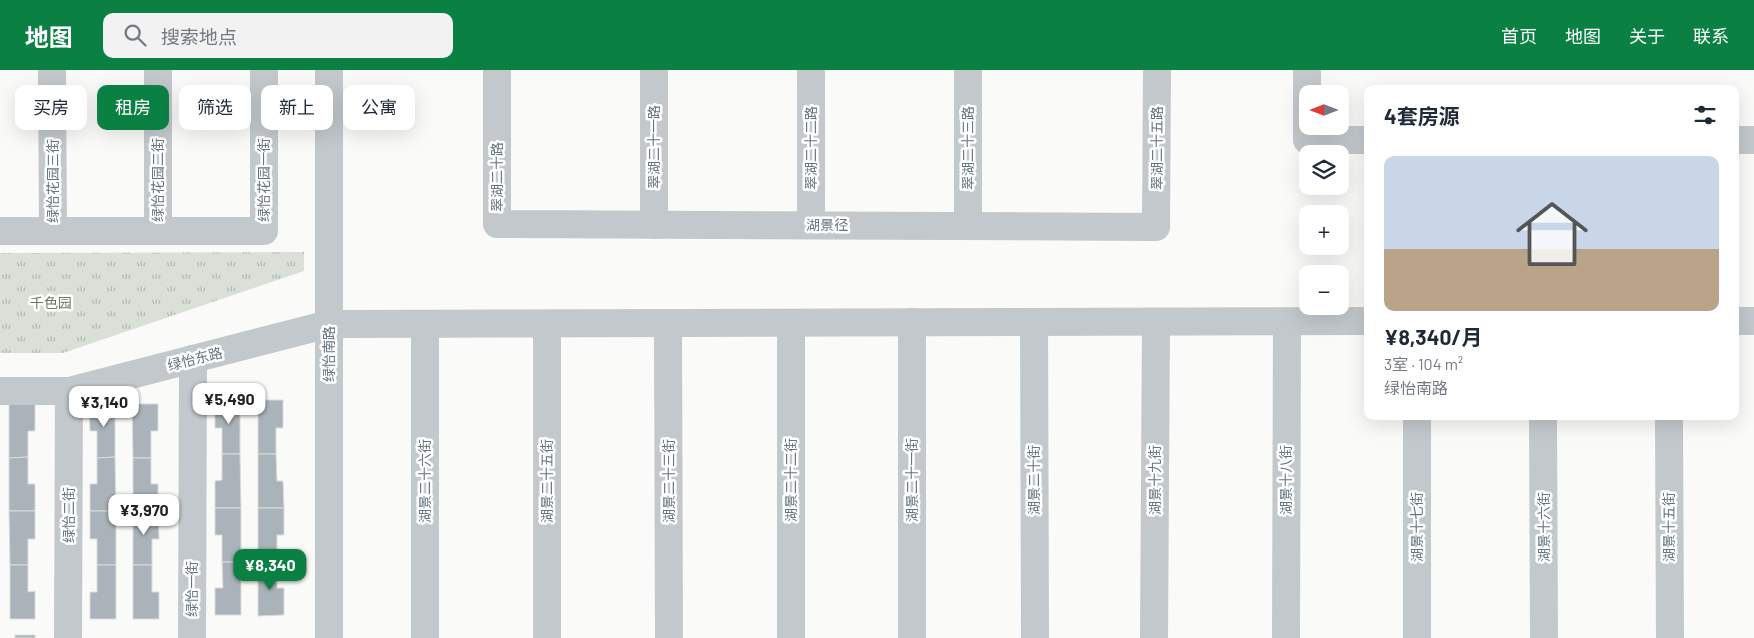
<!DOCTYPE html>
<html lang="zh">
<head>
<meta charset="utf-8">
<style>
	:root { --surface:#fff; --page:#f2f2f3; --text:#1f2937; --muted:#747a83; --line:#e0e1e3; --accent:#0b8043 }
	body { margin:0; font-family:Barlow,"Noto Sans SC",sans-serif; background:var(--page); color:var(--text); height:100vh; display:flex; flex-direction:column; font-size:19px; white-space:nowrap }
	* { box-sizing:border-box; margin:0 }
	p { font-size:16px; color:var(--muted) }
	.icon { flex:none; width:28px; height:28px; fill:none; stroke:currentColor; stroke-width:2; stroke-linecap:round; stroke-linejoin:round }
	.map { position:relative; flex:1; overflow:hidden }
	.sheet { position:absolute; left:1364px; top:15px; width:375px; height:335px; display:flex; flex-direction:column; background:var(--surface); border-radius:10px; box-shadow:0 5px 20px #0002 }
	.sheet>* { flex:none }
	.guide { position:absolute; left:15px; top:15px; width:475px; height:45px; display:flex; gap:10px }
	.needle { width:32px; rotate:270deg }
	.buttons { position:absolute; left:1299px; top:15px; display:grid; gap:10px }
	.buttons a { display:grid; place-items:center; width:50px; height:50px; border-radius:10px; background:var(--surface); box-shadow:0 5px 20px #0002; font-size:25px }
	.price { position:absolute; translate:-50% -42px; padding:0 11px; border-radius:10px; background:#fff; color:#222; font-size:16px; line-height:32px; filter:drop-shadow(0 1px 2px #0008) }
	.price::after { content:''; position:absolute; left:50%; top:30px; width:15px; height:11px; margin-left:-8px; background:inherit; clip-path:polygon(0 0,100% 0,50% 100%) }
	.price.selected { background:var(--accent); color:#fff }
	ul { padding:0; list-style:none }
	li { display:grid; align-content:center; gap:10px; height:265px; padding:0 20px }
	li+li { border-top:1px solid var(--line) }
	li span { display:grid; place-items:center; height:155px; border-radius:10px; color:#555 }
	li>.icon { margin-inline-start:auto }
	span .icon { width:90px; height:90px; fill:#fffc; stroke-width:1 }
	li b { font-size:21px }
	h2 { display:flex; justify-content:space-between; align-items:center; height:60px; padding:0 20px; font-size:21px }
	.tag { padding:0 18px; border-radius:10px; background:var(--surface); box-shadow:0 5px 20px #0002; font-size:18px; line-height:45px }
	.tag.selected { background:var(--accent); color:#fff }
	header { display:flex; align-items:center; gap:30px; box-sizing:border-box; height:70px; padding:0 25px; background:var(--accent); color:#fff }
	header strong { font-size:24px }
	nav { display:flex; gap:28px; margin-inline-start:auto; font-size:18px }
	.search { width:350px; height:45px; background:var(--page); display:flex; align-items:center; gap:12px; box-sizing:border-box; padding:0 18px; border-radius:10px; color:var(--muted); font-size:19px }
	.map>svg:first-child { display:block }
</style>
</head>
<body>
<header>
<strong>地图</strong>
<div class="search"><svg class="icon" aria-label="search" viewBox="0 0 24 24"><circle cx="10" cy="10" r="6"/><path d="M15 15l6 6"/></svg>搜索地点</div>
<nav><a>首页</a><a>地图</a><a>关于</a><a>联系</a></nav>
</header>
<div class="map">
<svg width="1754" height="568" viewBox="0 0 1754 568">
	<defs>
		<pattern id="grass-tufts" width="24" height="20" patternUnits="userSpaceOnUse" patternTransform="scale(1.25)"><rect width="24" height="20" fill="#dadfd7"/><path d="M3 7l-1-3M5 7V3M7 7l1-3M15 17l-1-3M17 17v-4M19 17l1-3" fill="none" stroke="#b4b9b4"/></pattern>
	</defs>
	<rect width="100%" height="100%" fill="#fafaf8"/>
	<polygon fill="url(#grass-tufts)" points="304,182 304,201 63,283 0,283 0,183"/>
	<g fill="#aab3b9" stroke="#dcdcda">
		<polygon points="215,330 240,330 240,384 222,384 222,358 215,358"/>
		<polygon points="258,330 283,330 283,358 276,358 276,384 258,384"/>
		<polygon points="9,334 35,334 35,361 28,361 28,387 9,388"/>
		<polygon points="89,334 115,334 115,387 97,388 97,361 90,361"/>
		<polygon points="132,334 158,334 158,361 151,361 151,388 133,388"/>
		<polygon points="222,384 240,384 241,438 215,438 215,411 222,410"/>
		<polygon points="258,384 276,384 277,411 283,411 284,438 258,438"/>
		<polygon points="28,387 28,414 35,414 35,441 9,441 9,388"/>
		<polygon points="115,387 116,441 90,441 90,414 97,414 97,388"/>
		<polygon points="133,388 151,388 151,414 158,414 158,441 133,441"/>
		<polygon points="215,438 241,438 241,492 222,492 222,465 215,465"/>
		<polygon points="258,438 284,438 284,465 277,465 277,492 258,492"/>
		<polygon points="9,441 35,441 35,469 28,469 28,495 10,495"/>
		<polygon points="90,441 116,441 116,495 97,495 97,469 90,469"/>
		<polygon points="133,441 158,441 159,469 152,469 152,495 133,495"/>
		<polygon points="222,492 241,492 241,545 215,545 215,518 223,518"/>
		<polygon points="258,492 277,492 277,518 284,518 284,545 258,546"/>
		<polygon points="10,495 28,495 28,522 35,521 35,549 10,549"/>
		<polygon points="97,495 116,495 116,549 90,549 90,522 97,522"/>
		<polygon points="133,495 152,495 152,522 159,522 159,549 133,549"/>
		<rect x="15" y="565" width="20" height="3"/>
	</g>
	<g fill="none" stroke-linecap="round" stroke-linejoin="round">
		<g stroke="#c3c8cc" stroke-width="28">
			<polyline points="52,0 53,161"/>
			<polyline points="158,0 158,161"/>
			<polyline points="329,0 329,568"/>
			<polyline points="497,0 497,154 1156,157 1157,0"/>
			<polyline points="1307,0 1307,70 1368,70"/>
			<polyline points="1735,70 1754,70"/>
			<polyline points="654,155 654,0"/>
			<polyline points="811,155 811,0"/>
			<polyline points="968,156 968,0"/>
			<polyline points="0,161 264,161 264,0"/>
			<polyline points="1735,251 1754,251"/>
			<polyline points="912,252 912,568"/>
			<polyline points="1034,252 1035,568"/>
			<polyline points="668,253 669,568"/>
			<polyline points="791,253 791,568"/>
			<polyline points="425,254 425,568"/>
			<polyline points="547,254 547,568"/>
			<polyline points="0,321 69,321 329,254 1368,251"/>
			<polyline points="1417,346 1417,568"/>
			<polyline points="1543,346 1544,568"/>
			<polyline points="1669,346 1670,568"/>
			<polyline points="68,568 69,321"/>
			<polyline points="192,568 193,289"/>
			<polyline points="1154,568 1156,252"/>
			<polyline points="1286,568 1287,252"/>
		</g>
	</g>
	<g text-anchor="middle" stroke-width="5" stroke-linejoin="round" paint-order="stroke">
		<g font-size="14" fill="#657683" stroke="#fff">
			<text transform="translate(654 77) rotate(-90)" y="5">翠湖二十一路</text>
			<text transform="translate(811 78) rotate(-90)" y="5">翠湖二十二路</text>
			<text transform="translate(968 78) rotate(-90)" y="5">翠湖二十三路</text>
			<text transform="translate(1157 78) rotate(-90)" y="5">翠湖二十五路</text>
			<text transform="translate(497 107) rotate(-90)" y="5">翠湖二十路</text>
			<text transform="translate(158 110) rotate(-90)" y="5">绿怡花园二街</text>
			<text transform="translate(264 110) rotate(-90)" y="5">绿怡花园一街</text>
			<text transform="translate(53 111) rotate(-90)" y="5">绿怡花园三街</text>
			<text x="827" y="160">湖景径</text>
			<text transform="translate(329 284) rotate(-90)" y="5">绿怡南路</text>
			<text transform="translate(195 289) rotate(-14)" y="5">绿怡东路</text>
			<text transform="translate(791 410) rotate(-90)" y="5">湖景二十二街</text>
			<text transform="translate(912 410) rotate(-90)" y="5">湖景二十一街</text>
			<text transform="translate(1034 410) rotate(-90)" y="5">湖景二十街</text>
			<text transform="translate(1155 410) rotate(-90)" y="5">湖景十九街</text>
			<text transform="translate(1286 410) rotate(-90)" y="5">湖景十八街</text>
			<text transform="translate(425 411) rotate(-90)" y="5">湖景二十六街</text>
			<text transform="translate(547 411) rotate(-90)" y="5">湖景二十五街</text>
			<text transform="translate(669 411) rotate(-90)" y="5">湖景二十三街</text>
			<text transform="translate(69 445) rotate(-90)" y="5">绿怡二街</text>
			<text transform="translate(1417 457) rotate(-90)" y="5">湖景十七街</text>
			<text transform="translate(1544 457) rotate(-90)" y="5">湖景十六街</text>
			<text transform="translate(1669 457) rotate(-90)" y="5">湖景十五街</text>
			<text transform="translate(192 519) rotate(-90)" y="5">绿怡一街</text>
		</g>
		<g font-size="14" fill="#687a64" stroke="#fff">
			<text x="51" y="238">千色园</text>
		</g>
	</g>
</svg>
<div class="buttons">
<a><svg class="needle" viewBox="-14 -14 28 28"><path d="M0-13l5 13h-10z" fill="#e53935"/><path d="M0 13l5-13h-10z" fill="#747a83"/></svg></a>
<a><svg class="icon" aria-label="layers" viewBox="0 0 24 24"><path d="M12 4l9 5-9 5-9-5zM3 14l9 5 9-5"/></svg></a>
<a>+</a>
<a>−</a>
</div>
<b class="price" style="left:229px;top:355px">¥5,490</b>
<b class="price" style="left:104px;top:358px">¥3,140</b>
<b class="price" style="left:144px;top:466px">¥3,970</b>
<b class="price selected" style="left:270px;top:521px">¥8,340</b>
<div class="guide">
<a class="tag">买房</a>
<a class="tag selected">租房</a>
<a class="tag">筛选</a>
<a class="tag">新上</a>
<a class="tag">公寓</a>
</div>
<section class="sheet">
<h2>4套房源<svg class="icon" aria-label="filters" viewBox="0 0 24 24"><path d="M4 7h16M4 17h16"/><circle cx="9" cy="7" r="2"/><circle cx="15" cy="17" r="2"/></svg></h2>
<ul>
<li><span style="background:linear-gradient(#c9d6e8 60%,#b9a48a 0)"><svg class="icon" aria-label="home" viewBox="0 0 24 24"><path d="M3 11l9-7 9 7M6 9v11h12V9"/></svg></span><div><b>¥8,340/月</b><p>3室 · 104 m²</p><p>绿怡南路</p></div></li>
</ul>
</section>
</div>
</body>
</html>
